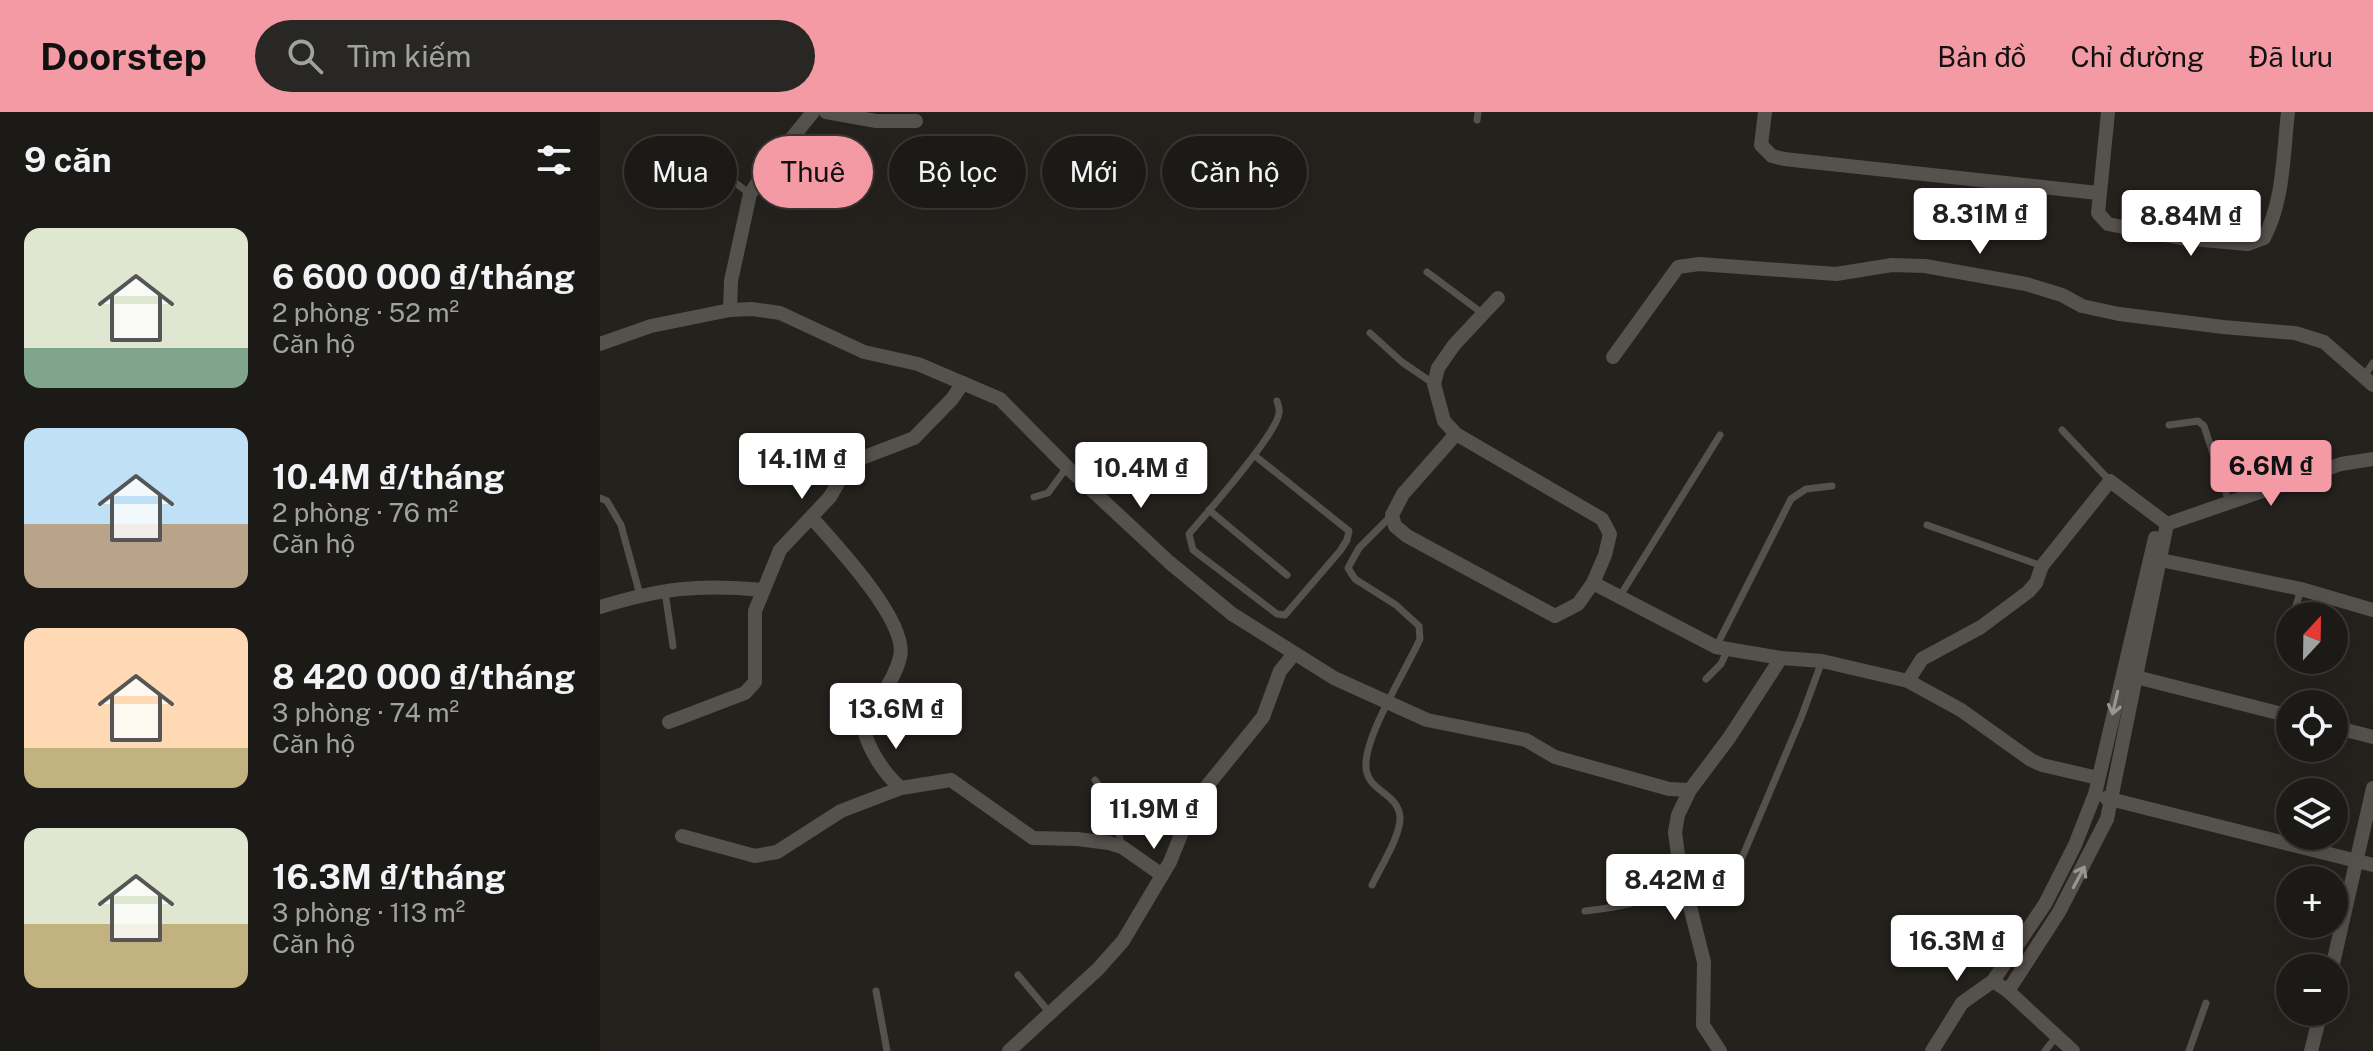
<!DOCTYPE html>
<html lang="vi">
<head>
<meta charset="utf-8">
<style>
	:root { --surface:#1c1a16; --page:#292723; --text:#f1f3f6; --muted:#a0a1a1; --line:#3a3835; --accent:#f49aa4 }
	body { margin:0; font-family:"Public Sans",sans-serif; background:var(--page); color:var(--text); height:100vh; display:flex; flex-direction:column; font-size:30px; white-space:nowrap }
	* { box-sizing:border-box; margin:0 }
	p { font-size:26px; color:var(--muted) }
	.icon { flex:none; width:44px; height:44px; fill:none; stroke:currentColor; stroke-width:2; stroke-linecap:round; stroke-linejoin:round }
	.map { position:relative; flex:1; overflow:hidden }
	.details { display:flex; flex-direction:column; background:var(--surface); width:600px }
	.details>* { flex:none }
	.banner { position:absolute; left:24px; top:24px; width:760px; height:72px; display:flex; gap:16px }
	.needle { width:52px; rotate:22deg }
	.tools { position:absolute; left:1676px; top:490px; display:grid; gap:16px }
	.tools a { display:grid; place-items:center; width:72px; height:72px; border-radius:50%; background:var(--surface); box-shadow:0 8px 32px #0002,0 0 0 2px var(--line); font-size:40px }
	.price { position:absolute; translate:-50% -68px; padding:0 18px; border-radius:8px; background:#fff; color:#222; font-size:26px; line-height:52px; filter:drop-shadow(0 2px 4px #0008) }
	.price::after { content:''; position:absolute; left:50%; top:48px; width:24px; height:18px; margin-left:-12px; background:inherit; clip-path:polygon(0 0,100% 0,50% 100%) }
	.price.selected { background:var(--accent); color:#111 }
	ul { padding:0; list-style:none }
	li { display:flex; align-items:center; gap:24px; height:200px; padding:0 24px }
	li span { display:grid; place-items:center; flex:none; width:224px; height:160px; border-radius:16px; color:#555 }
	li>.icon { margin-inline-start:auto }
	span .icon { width:96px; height:96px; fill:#fffc; stroke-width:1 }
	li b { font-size:34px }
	h2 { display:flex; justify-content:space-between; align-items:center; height:96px; padding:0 24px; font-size:34px }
	.chip { padding:0 28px; border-radius:36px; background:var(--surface); box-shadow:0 8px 32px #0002,0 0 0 2px var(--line); font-size:28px; line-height:72px }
	.chip.selected { background:var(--accent); color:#111 }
	header { display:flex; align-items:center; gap:48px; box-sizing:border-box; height:112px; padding:0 40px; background:var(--accent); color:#111 }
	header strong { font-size:38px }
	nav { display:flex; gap:44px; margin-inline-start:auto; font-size:28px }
	.search { width:560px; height:72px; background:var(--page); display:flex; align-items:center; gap:20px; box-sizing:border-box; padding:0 28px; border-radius:44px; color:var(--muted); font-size:30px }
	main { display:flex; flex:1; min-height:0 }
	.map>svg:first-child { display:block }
</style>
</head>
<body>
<header>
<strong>Doorstep</strong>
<div class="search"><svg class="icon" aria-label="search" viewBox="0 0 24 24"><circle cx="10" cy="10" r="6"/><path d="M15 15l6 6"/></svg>Tìm kiếm</div>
<nav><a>Bản đồ</a><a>Chỉ đường</a><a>Đã lưu</a></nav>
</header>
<main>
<section class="details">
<h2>9 căn<svg class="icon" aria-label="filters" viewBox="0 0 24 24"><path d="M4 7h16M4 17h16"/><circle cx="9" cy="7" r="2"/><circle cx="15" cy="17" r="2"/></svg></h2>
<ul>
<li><span style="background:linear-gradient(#dfe7d0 75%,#7fa58c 0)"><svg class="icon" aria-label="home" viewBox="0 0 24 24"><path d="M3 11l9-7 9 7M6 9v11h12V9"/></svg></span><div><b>6 600 000 ₫/tháng</b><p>2 phòng · 52 m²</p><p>Căn hộ</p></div></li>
<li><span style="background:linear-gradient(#bfe0f5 60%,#b9a48a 0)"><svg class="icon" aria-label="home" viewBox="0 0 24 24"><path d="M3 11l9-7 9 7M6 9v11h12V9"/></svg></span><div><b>10.4M ₫/tháng</b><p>2 phòng · 76 m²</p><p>Căn hộ</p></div></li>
<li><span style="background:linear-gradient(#ffd9b3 75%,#c2b280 0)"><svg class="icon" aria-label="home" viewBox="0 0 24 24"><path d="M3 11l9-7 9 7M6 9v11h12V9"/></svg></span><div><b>8 420 000 ₫/tháng</b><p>3 phòng · 74 m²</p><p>Căn hộ</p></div></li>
<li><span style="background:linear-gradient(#dfe7d0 60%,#c2b280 0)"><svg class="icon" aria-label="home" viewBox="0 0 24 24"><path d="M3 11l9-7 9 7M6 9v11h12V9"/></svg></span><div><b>16.3M ₫/tháng</b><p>3 phòng · 113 m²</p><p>Căn hộ</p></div></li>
</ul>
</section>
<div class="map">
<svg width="1773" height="939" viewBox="0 0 1773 939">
	<rect width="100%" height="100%" fill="#25221e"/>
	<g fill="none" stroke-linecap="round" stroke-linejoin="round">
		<g stroke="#55514d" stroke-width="7">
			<polyline points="877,8 878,0"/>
			<polyline points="83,37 99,50 124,62 150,82"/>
			<polyline points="827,160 882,201"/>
			<polyline points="770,221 802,250 834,272"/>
			<polyline points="1765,263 1773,251"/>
			<polyline points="1569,313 1598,309 1604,314 1629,390"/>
			<polyline points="1462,318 1510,369"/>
			<path d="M654 343 749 419 747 428 740 439 685 503 677 502 593 438 589 422C606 402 677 322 679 301 680 297 678 293 677 289"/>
			<polyline points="434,385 448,381 467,355"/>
			<polyline points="0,386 7,389 21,413 40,483"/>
			<polyline points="609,398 687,463"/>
			<polyline points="1327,413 1442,454"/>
			<polyline points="65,480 73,534"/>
			<polyline points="1020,484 1120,323"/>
			<polyline points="1693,504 1701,477"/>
			<polyline points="1116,535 1191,387 1206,377 1232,374"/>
			<polyline points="1683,535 1690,512"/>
			<polyline points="1106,567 1121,552 1128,537"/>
			<polyline points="495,668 514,695 521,733"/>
			<polyline points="1141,748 1201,606 1222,549"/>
			<path d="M772 773C780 756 801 723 800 705 798 679 764 680 766 651 767 620 806 558 820 527L819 514 796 493 755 467 748 456 759 436 792 403"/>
			<path d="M985 799C1010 796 1045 793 1063 774 1069 768 1073 760 1078 753"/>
			<polyline points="418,863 449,900"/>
			<polyline points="276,879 287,939"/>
			<polyline points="1445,939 1456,925"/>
			<polyline points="1589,939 1606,891"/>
		</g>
		<g stroke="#55514d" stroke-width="14">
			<polyline points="226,0 276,9 316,9"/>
			<polyline points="1165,0 1161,33 1172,44 1184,47 1498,81"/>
			<path d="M1508 0 1498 101 1508 112 1580 126 1648 132 1664 126C1684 88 1683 43 1688 0"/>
			<polyline points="898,186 854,233 838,256 834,272 844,309 856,322 1002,407 1010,422 1005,443 993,471 1116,535 1181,546 1222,549 1308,569 1361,598 1431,648 1442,653 1498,666"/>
			<polyline points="130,198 131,169 150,82 166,58 213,0"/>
			<polyline points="0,232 51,214 130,198 152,197 180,201 264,240 318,252 400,287 467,355 569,450 632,502 734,566 827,608 926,628 955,645 1069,677 1090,678"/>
			<polyline points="1013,245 1078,155 1099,152 1236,162 1292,153 1325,154 1426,172 1462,183 1482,194 1519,202 1623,215 1695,221 1724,230 1773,273"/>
			<polyline points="856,322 803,382 792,403 795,414 807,424 955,504 978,492 993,471"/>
			<path d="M212 406C235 432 309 510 300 545 294 572 272 591 264 617 268 637 285 663 301 676"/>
			<polyline points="1567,412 1741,352 1773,347"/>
			<polyline points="1551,446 1701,477 1773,498"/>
			<path d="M0 495C62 476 99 472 163 478"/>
			<polyline points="1528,563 1690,604"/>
			<polyline points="1308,569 1322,547 1381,515 1428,480 1436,471 1442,454 1510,369 1567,412"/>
			<polyline points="69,610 145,581 155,570 155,499 180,438 230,385 247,355 254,349 314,326 352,287 363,271"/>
			<polyline points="1734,615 1773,625"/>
			<polyline points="1506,686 1773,753"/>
			<polyline points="82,724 155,744 177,740 241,699 301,676 351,668 433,726 477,727 509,731 522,735 562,763"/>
			<polyline points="1732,856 1773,676"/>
			<polyline points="1393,869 1445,792 1475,733 1495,682 1555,426"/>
			<polyline points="1408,879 1459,800 1507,707 1567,412"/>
			<polyline points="409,939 498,857 523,829 570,750 594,690 663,605 680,559 694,542"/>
			<polyline points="1120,939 1103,913 1104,850 1079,751 1075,720 1078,703 1090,678 1129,626 1181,546"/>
			<polyline points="1332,939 1362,891 1393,869 1408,879 1473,939"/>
			<polyline points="1711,939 1721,900"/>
		</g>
	</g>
	<defs><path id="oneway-shaft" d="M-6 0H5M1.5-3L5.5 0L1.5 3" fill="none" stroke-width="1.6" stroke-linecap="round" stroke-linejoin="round" transform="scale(2)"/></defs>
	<g stroke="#989692">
		<use href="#oneway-shaft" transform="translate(1515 591) rotate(103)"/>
		<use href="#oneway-shaft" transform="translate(1479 765) rotate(-62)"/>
	</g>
</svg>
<div class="tools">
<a><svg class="needle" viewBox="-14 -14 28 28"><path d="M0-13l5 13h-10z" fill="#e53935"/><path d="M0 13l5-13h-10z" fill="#a0a1a1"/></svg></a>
<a><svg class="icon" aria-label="locate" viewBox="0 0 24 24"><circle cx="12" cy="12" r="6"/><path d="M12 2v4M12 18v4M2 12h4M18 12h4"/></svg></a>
<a><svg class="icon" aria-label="layers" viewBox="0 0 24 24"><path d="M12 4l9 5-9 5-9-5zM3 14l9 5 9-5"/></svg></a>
<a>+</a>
<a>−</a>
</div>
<b class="price" style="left:1380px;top:144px">8.31M ₫</b>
<b class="price" style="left:1591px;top:146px">8.84M ₫</b>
<b class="price" style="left:202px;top:389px">14.1M ₫</b>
<b class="price selected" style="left:1671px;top:396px">6.6M ₫</b>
<b class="price" style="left:541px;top:398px">10.4M ₫</b>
<b class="price" style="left:296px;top:639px">13.6M ₫</b>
<b class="price" style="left:554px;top:739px">11.9M ₫</b>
<b class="price" style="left:1075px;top:810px">8.42M ₫</b>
<b class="price" style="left:1357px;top:871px">16.3M ₫</b>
<div class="banner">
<a class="chip">Mua</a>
<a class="chip selected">Thuê</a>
<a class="chip">Bộ lọc</a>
<a class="chip">Mới</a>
<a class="chip">Căn hộ</a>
</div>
</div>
</main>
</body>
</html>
